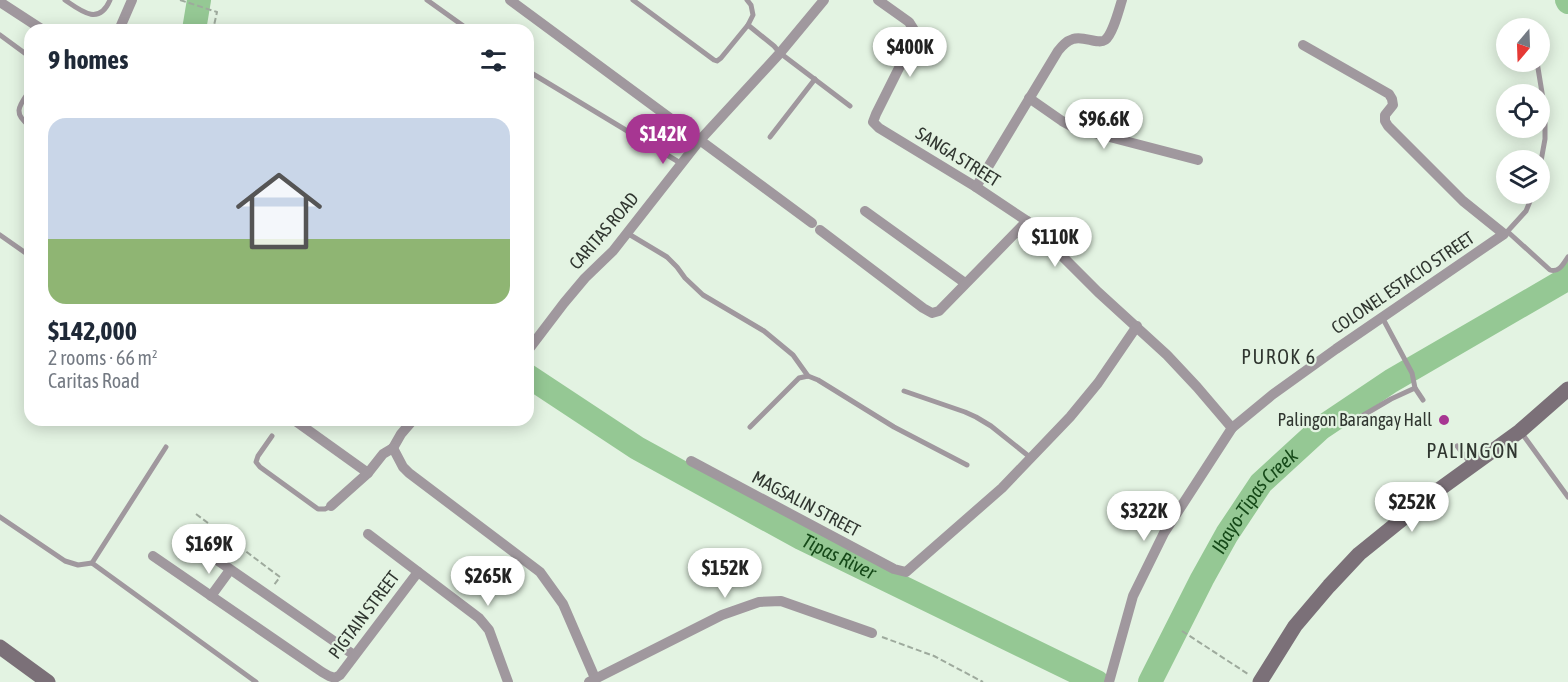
<!DOCTYPE html>
<html lang="en">
<head>
<meta charset="utf-8">
<style>
	:root { --surface:#fff; --page:#f2f2f3; --text:#1f2937; --muted:#747a83; --accent:#a73692 }
	body { margin:0; font-family:"Asap Condensed",sans-serif; background:var(--page); color:var(--text); height:100vh; display:flex; flex-direction:column; font-size:22px; white-space:nowrap }
	* { box-sizing:border-box; margin:0 }
	p { font-size:20px; color:var(--muted) }
	.icon { flex:none; width:33px; height:33px; fill:none; stroke:currentColor; stroke-width:2; stroke-linecap:round; stroke-linejoin:round }
	.map { position:relative; flex:1; overflow:hidden }
	.panel { position:absolute; left:24px; top:24px; width:510px; height:402px; display:flex; flex-direction:column; background:var(--surface); border-radius:18px; box-shadow:0 3px 15px #0003 }
	.panel>* { flex:none }
	.needle { width:39px; rotate:199deg }
	.controls { position:absolute; left:1496px; top:18px; display:grid; gap:12px }
	.controls a { display:grid; place-items:center; width:54px; height:54px; border-radius:50%; background:var(--surface); box-shadow:0 3px 15px #0003; font-size:30px }
	.price { position:absolute; translate:-50% -51px; padding:0 14px; border-radius:21px; background:#fff; color:#222; font-size:20px; line-height:39px; filter:drop-shadow(0 2px 3px #0008) }
	.price::after { content:''; position:absolute; left:50%; top:36px; width:18px; height:14px; margin-left:-9px; background:inherit; clip-path:polygon(0 0,100% 0,50% 100%) }
	.price.current { background:var(--accent); color:#fff }
	ul { padding:0; list-style:none }
	li { display:grid; align-content:center; gap:12px; height:318px; padding:0 24px }
	li span { display:grid; place-items:center; height:186px; border-radius:18px; color:#555 }
	li>.icon { margin-inline-start:auto }
	span .icon { width:108px; height:108px; fill:#fffc; stroke-width:1 }
	li b { font-size:26px }
	h2 { display:flex; justify-content:space-between; align-items:center; height:72px; padding:0 24px; font-size:26px }
	.map>svg:first-child { display:block }
</style>
</head>
<body>
<div class="map">
<svg width="1568" height="682" viewBox="0 0 1568 682">
	<rect width="100%" height="100%" fill="#e3f3e2"/>
	<g fill="none" stroke-linecap="round" stroke-linejoin="round">
		<g stroke="#95c894" stroke-width="24">
			<polyline points="1567,0 1568,2"/>
			<polyline points="194,30 199,0"/>
			<path id="s1" d="M528 376 637 448 801 538 1097 682"/>
			<path id="s2" d="M1150 682 1202 579 1227 534 1261 483 1321 428 1391 381 1565 280 1568 274"/>
		</g>
		<g stroke="#9eaa9d" stroke-width="2" stroke-dasharray="6 3" stroke-linecap="butt">
			<polyline points="180,0 217,12 213,30"/>
			<polyline points="196,514 280,577 274,585"/>
			<polyline points="1182,631 1248,674"/>
			<polyline points="882,637 934,656 983,682"/>
		</g>
		<g stroke="#a0989e" stroke-width="5">
			<path d="M65 0C81 11 99 26 110 0"/>
			<polyline points="427,0 469,30"/>
			<polyline points="633,0 714,60 717,61 721,58 748,25 774,46 780,53 850,106"/>
			<polyline points="747,0 751,5 753,15 748,25"/>
			<polyline points="0,35 30,57"/>
			<polyline points="1537,62 1545,111 1545,139 1539,172"/>
			<polyline points="528,71 682,164"/>
			<path d="M30 90C19 106 12 113 30 126"/>
			<polyline points="770,137 815,79"/>
			<path d="M1508 232 1550 270C1559 273 1563 264 1568 257"/>
			<polyline points="627,233 667,257 677,267 685,278 703,295 764,331 793,355 808,376"/>
			<polyline points="1506,233 1526,211 1533,194"/>
			<polyline points="0,235 30,256"/>
			<polyline points="1382,317 1412,373 1415,388 1423,400"/>
			<polyline points="904,391 965,412 976,417 991,426 1031,458"/>
			<polyline points="1362,416 1391,399 1415,388"/>
			<polyline points="750,427 799,378 808,376 818,380 894,427 967,465"/>
			<polyline points="1521,432 1568,497"/>
			<polyline points="272,436 258,456 256,462 260,467 318,509 325,509 331,506"/>
			<polyline points="1457,446 1471,464"/>
			<polyline points="0,517 65,561 78,565 92,563 256,682"/>
			<polyline points="92,563 166,447"/>
		</g>
		<g stroke="#a0989e" stroke-width="10">
			<polyline points="510,0 812,223"/>
			<polyline points="878,0 909,22 914,30 914,38 876,114 873,122 879,128 976,187 1027,221 1098,292 1167,355 1197,387 1232,428"/>
			<polyline points="0,2 43,30"/>
			<polyline points="119,30 132,0"/>
			<polyline points="1029,98 1062,121 1075,128 1198,160"/>
			<path d="M976 187 1058 51C1062 46 1066 41 1073 39 1083 35 1098 45 1105 40 1113 34 1119 9 1122 0"/>
			<polyline points="865,211 965,283"/>
			<polyline points="820,230 923,308 932,313 939,311 1027,221"/>
			<polyline points="529,349 564,303 585,278 613,251 700,140 780,53 824,0"/>
			<polyline points="294,420 368,473"/>
			<polyline points="393,448 403,467 409,473 540,572 563,604 595,678"/>
			<polyline points="393,448 401,434 413,420"/>
			<polyline points="691,461 894,569 906,572 1002,488 1070,417 1098,383 1137,326"/>
			<polyline points="331,506 368,473 383,454 393,448"/>
			<polyline points="368,534 479,618 489,630 508,682"/>
			<polyline points="191,542 354,655"/>
			<polyline points="153,556 322,672 329,676 335,678 340,675 418,572"/>
			<polyline points="211,596 230,570"/>
			<polyline points="589,682 722,615 759,602 781,601 872,633"/>
			<polyline points="1109,682 1133,596 1164,533 1232,428 1272,395 1336,349 1504,234 1463,201 1388,126 1385,121 1385,115 1393,105 1392,99 1389,94 1303,45"/>
		</g>
		<g stroke="#7b7078" stroke-width="15">
			<polyline points="0,647 48,682"/>
			<polyline points="1260,682 1295,626 1329,586 1359,554 1437,491 1520,431 1568,389"/>
		</g>
	</g>
	<circle fill="#a73692" stroke="#e3f3e2" stroke-width="2" cx="1444" cy="420" r="6"/>
	<g text-anchor="middle" stroke-width="4.5" stroke-linejoin="round" paint-order="stroke">
		<g font-size="18" fill="#303630" stroke="#e3f3e2">
			<text transform="translate(958 157) rotate(32)" y="6">SANGA STREET</text>
			<text transform="translate(604 231) rotate(-49)" y="6">CARITAS ROAD</text>
			<text transform="translate(1403 283) rotate(-34)" y="6">COLONEL ESTACIO STREET</text>
			<text transform="translate(806 504) rotate(28)" y="6">MAGSALIN STREET</text>
			<text transform="translate(364 615) rotate(-53)" y="6">PIGTAIN STREET</text>
		</g>
		<g font-size="18" fill="#303630" stroke="#e3f3e2" text-anchor="end">
			<text x="1432" y="426">Palingon Barangay Hall</text>
		</g>
		<g font-size="20" letter-spacing="1.5" fill="#303630" stroke="#e3f3e2">
			<text x="1279" y="364">PUROK 6</text>
		</g>
		<g font-size="20" font-style="italic" fill="#154918" stroke="#e3f3e2">
			<text dy="7" stroke="none"><textPath href="#s2" startOffset="210">Ibayo-Tipas Creek</textPath></text>
			<text dy="7" stroke="none"><textPath href="#s1" startOffset="360">Tipas River</textPath></text>
		</g>
		<g font-size="21" letter-spacing="1.5" fill="#303630" stroke="#e3f3e2">
			<text x="1473" y="458">PALINGON</text>
		</g>
	</g>
</svg>
<div class="controls">
<a><svg class="needle" viewBox="-14 -14 28 28"><path d="M0-13l5 13h-10z" fill="#e53935"/><path d="M0 13l5-13h-10z" fill="#747a83"/></svg></a>
<a><svg class="icon" aria-label="locate" viewBox="0 0 24 24"><circle cx="12" cy="12" r="6"/><path d="M12 2v4M12 18v4M2 12h4M18 12h4"/></svg></a>
<a><svg class="icon" aria-label="layers" viewBox="0 0 24 24"><path d="M12 4l9 5-9 5-9-5zM3 14l9 5 9-5"/></svg></a>
</div>
<b class="price" style="left:910px;top:78px">$400K</b>
<b class="price" style="left:1104px;top:150px">$96.6K</b>
<b class="price current" style="left:663px;top:165px">$142K</b>
<b class="price" style="left:1055px;top:268px">$110K</b>
<b class="price" style="left:1412px;top:533px">$252K</b>
<b class="price" style="left:1144px;top:542px">$322K</b>
<b class="price" style="left:209px;top:575px">$169K</b>
<b class="price" style="left:725px;top:599px">$152K</b>
<b class="price" style="left:488px;top:607px">$265K</b>
<section class="panel">
<h2>9 homes<svg class="icon" aria-label="filters" viewBox="0 0 24 24"><path d="M4 7h16M4 17h16"/><circle cx="9" cy="7" r="2"/><circle cx="15" cy="17" r="2"/></svg></h2>
<ul>
<li><span style="background:linear-gradient(#c9d6e8 65%,#8fb573 0)"><svg class="icon" aria-label="home" viewBox="0 0 24 24"><path d="M3 11l9-7 9 7M6 9v11h12V9"/></svg></span><div><b>$142,000</b><p>2 rooms · 66 m²</p><p>Caritas Road</p></div></li>
</ul>
</section>
</div>
</body>
</html>
